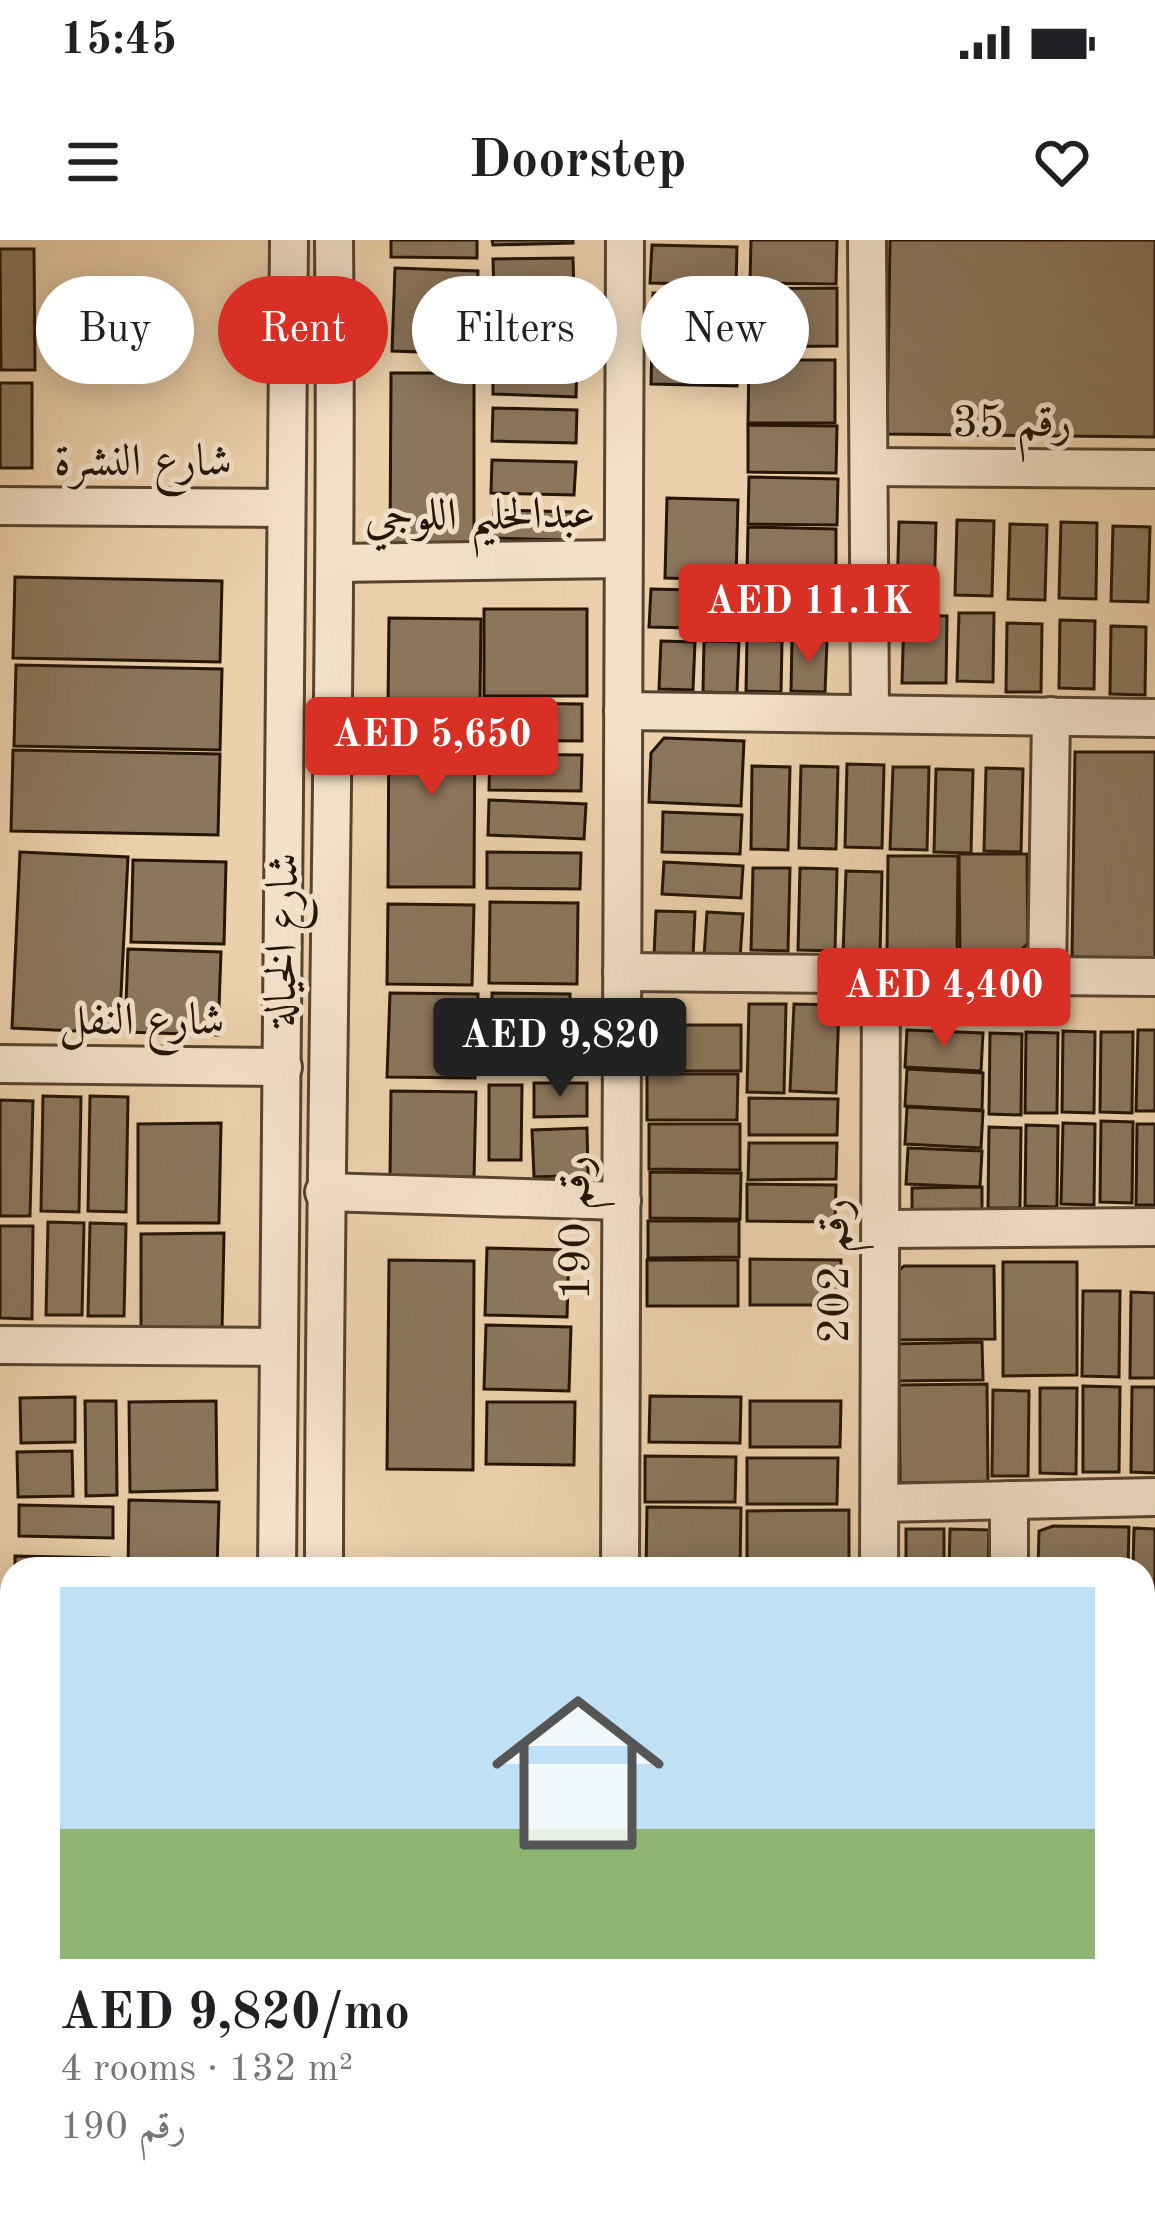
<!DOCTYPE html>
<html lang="en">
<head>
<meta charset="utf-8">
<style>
	:root { --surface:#fff; --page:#f2f2f2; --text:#202124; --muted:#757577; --accent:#d93025 }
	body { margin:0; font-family:"Old Standard TT",Amiri,serif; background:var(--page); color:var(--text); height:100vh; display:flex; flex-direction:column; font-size:45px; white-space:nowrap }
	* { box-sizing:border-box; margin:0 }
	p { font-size:39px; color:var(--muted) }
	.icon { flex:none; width:66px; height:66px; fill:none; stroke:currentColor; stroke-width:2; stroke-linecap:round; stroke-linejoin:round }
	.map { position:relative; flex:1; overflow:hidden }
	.sheet { position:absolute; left:0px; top:1317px; width:1155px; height:660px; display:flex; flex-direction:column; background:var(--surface); border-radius:36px 36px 0 0; box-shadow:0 6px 30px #0003 }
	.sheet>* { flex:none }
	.guide { position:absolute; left:36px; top:36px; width:1083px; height:108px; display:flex; gap:24px }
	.price { position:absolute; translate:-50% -102px; padding:0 27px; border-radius:12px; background:var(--accent); color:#fff; font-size:39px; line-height:78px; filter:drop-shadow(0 3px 6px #0008) }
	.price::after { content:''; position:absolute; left:50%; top:72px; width:36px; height:27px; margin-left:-18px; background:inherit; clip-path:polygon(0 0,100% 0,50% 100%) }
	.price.active { background:#222; color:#fff }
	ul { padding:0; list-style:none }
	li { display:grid; align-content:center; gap:24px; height:636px; padding:0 60px }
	li span { display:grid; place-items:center; height:372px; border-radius:0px; color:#555 }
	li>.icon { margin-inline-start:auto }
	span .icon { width:216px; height:216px; fill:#fffc; stroke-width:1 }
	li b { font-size:51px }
	.pill { padding:0 42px; border-radius:54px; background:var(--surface); box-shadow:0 6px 30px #0003; font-size:42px; line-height:108px }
	.pill.active { background:var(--accent); color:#fff }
	.status { display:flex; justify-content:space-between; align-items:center; height:84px; padding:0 60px; background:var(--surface); direction:ltr }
	.status svg { height:33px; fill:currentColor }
	header { display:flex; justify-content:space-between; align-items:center; height:156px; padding:0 60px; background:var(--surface); font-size:54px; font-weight:700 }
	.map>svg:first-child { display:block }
</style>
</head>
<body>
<div class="status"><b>15:45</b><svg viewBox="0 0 49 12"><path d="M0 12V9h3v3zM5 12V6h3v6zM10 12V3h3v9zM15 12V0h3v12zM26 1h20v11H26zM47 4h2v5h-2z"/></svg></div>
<header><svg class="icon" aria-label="menu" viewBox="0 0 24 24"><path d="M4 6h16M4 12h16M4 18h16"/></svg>Doorstep<svg class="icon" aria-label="heart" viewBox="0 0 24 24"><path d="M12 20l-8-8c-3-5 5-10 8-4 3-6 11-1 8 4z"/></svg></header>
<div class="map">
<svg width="1155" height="1977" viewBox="0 0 1155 1977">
	<rect width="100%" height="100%" fill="#ebd0ab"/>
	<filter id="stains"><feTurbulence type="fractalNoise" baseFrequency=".00167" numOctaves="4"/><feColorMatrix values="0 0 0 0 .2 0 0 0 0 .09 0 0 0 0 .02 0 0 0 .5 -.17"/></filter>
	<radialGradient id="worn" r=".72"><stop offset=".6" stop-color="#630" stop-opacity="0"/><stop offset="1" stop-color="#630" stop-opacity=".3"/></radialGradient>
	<g fill="#8b765c" stroke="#241506" stroke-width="3">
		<polygon points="391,0 477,0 477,18 391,17"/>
		<polygon points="492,0 573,0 573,3 493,5"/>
		<polygon points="751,0 837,0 836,44 750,43"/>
		<polygon points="890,0 1155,0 1155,197 887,194"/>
		<polygon points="652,5 737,7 736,45 650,43"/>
		<polygon points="0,9 34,9 35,130 1,130"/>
		<polygon points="573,18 574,53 494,55 493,19"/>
		<polygon points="395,28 478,31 475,114 392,111"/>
		<polygon points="837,48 837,106 750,107 749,49"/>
		<polygon points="653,53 739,55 737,93 652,91"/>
		<polygon points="491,70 575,71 574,106 491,105"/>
		<polygon points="652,106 738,108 737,146 651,144"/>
		<polygon points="749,120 835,120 835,183 748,183"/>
		<polygon points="493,121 577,123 576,157 493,154"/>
		<polygon points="391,133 474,133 474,311 390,311"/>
		<rect x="0" y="143" width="32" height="85"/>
		<polygon points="493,168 577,170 576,203 492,201"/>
		<polygon points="748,185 837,186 836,233 748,232"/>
		<polygon points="492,220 576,222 574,255 491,253"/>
		<polygon points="749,237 838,239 837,285 748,284"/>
		<polygon points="667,258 738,260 736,340 665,338"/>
		<polygon points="494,270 576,272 576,289 567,288 566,300 493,298"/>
		<polygon points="957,280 994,281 992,356 955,355"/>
		<polygon points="899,282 936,283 934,358 897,357"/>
		<polygon points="1061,282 1097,283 1096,359 1059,358"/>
		<polygon points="1010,284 1047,285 1045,360 1008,359"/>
		<polygon points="1113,286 1150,287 1148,362 1111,361"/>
		<polygon points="748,287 836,289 836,335 747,334"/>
		<polygon points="15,337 222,341 220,422 13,418"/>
		<polygon points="748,337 836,338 835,385 747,384"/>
		<polygon points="651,349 736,351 735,389 649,387"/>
		<rect x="484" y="369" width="103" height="87"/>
		<polygon points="959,373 994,373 993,442 957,441"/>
		<polygon points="904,375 947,376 946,443 902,443"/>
		<polygon points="389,378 481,379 480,464 388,464"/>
		<polygon points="1060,380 1095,381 1094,449 1059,448"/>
		<polygon points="1007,383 1042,384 1041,452 1006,452"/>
		<polygon points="1111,386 1146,387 1145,455 1110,454"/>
		<polygon points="747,400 782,401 781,452 746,451"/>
		<polygon points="792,400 827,401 825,452 791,451"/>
		<polygon points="661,401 695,402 693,450 659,449"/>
		<polygon points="704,401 739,402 737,453 703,452"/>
		<polygon points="16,425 222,429 220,510 14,506"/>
		<polygon points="490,463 582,464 582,501 490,500"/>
		<polygon points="389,471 475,471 474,647 388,647"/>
		<polygon points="664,498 744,501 741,566 649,562 651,513"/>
		<polygon points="13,510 220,514 218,595 11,591"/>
		<polygon points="1075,512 1155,512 1155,718 1072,717"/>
		<polygon points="490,514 582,515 581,551 489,550"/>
		<polygon points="847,524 884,525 882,608 845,607"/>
		<polygon points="752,526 790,527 788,610 751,609"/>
		<polygon points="801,526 838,527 836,609 799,608"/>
		<polygon points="893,527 929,527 927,610 890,609"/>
		<polygon points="986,528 1023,529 1021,612 984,611"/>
		<polygon points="936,529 973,530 971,613 934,612"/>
		<polygon points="489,560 586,564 584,599 488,595"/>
		<polygon points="663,572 742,575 740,614 662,612"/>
		<polygon points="20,612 128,617 119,793 12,788"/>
		<polygon points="487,612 581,613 580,649 487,648"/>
		<polygon points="959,614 1027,614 1028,703 1015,717 960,718"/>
		<polygon points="888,616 958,616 957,712 887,712"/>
		<polygon points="133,620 226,622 224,704 131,702"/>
		<polygon points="664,622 743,626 741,658 662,654"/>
		<polygon points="753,628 790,628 788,711 751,710"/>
		<polygon points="800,628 837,629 835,711 798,710"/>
		<polygon points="846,631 882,632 880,715 843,714"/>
		<polygon points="490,662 578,663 577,744 489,743"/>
		<polygon points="388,664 474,665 472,745 387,744"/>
		<polygon points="656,671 695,672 693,717 654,716"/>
		<polygon points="707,672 743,674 740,718 704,716"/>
		<polygon points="128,709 221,712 218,795 125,792"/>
		<polygon points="390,753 478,754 475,838 387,837"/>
		<polygon points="492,753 570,754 570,786 492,785"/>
		<polygon points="749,764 786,764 784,853 747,852"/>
		<polygon points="794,764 839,765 836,853 790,851"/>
		<rect x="650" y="785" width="91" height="46"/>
		<polygon points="907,790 983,793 981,831 905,827"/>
		<polygon points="1138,790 1155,790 1155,871 1136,871"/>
		<polygon points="1063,791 1095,792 1094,873 1062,872"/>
		<polygon points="1026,792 1058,793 1057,873 1025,873"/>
		<polygon points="1101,792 1133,792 1132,873 1100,872"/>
		<polygon points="990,793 1022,794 1021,875 989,874"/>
		<rect x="491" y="801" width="78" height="32"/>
		<polygon points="907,829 983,833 982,870 905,866"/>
		<polygon points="647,834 738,834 737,880 647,880"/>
		<polygon points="534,843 587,843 587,876 534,877"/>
		<polygon points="489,845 522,845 521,920 489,920"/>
		<polygon points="391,851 476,852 474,939 390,937"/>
		<polygon points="43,856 81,857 79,972 41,971"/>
		<polygon points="90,856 128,857 126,972 88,971"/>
		<polygon points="749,858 838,859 837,895 749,895"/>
		<polygon points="0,860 33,861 30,976 0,976"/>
		<polygon points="907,867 983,871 981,908 905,904"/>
		<polygon points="1101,881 1133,882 1132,963 1100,962"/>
		<polygon points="221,883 219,983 138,983 138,884"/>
		<polygon points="1063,883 1095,884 1094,965 1061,964"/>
		<polygon points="649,884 740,884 740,930 649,929"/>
		<polygon points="1137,884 1155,884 1155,965 1136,965"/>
		<polygon points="1026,885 1058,886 1057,967 1025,966"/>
		<polygon points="989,887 1021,888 1020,968 988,968"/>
		<polygon points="587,888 588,935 534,937 532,890"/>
		<polygon points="749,903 837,903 836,939 748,940"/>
		<polygon points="908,908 982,911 980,947 906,944"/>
		<polygon points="650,932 741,933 740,979 650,978"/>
		<polygon points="747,944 836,945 835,982 747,981"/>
		<polygon points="982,947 982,980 912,980 912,948"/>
		<polygon points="648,981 739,981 739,1017 648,1018"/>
		<polygon points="48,982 84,983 82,1075 46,1075"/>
		<polygon points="90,983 126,984 124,1076 88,1076"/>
		<polygon points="0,986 33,986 32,1079 0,1078"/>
		<polygon points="224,993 222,1093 141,1093 141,994"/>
		<polygon points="487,1008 569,1010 567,1077 485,1075"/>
		<polygon points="750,1019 841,1020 840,1065 750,1065"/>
		<polygon points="389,1020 474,1021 473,1230 387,1229"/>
		<rect x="647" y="1020" width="91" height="46"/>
		<polygon points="1003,1022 1077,1022 1077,1135 1003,1136"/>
		<polygon points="904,1026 994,1026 995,1099 893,1100 893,1036"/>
		<polygon points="1083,1051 1120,1051 1119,1137 1082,1136"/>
		<polygon points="1131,1052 1155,1053 1155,1138 1130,1138"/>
		<polygon points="486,1085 571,1087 569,1151 484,1149"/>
		<polygon points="982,1102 983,1140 895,1141 895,1104"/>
		<polygon points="987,1144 988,1242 900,1243 899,1145"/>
		<polygon points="1083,1146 1120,1147 1119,1232 1083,1232"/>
		<polygon points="1132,1147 1155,1147 1155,1233 1131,1232"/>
		<polygon points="1040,1148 1077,1148 1076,1234 1040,1233"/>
		<polygon points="993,1150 1029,1151 1028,1236 992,1236"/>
		<polygon points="650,1156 741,1157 740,1203 649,1202"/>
		<polygon points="75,1157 75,1202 21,1203 20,1158"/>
		<polygon points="85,1161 116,1161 117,1255 86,1256"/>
		<polygon points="216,1161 217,1250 130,1252 129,1162"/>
		<polygon points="750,1161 841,1161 840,1207 750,1207"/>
		<polygon points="487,1162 575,1162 574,1225 486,1224"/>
		<polygon points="72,1211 73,1256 18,1257 17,1212"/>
		<polygon points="645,1216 736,1217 735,1262 645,1262"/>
		<polygon points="747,1218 838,1218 837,1264 747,1264"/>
		<polygon points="129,1260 219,1262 217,1329 128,1329"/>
		<polygon points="19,1265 113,1267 113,1298 19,1296"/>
		<polygon points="647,1267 741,1268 740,1329 646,1329"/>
		<polygon points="849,1270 849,1329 747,1329 747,1271"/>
		<polygon points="1053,1286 1129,1287 1128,1329 1038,1329 1039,1291"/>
		<polygon points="1134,1288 1155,1289 1155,1390 1143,1389 1143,1329 1133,1329"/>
		<rect x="906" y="1289" width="38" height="40"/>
		<polygon points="950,1289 989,1290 988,1329 949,1329"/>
		<polygon points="15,1316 109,1318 109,1329 15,1329"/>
		<polygon points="1143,1400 1155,1400 1155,1471 1143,1470"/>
		<polygon points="386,1965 468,1965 467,1977 385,1977"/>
		<rect x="489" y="1965" width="46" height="12"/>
		<polygon points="652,1965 735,1965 735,1977 652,1976"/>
		<polygon points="747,1965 838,1965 837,1969 747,1968"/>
		<polygon points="1021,1965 1122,1965 1122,1977 1022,1977"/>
	</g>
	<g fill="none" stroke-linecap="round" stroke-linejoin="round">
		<defs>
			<g id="minor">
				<polyline points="867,0 870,474"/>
				<polyline points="869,227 1155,229"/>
				<polyline points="0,266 286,268"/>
				<polyline points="337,323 623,319"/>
				<polyline points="623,471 1155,478"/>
				<polyline points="622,732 1155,737"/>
				<polyline points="1047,736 1051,476"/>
				<polyline points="0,824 283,827"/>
				<polyline points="324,952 622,961"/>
				<polyline points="881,989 1155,987"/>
				<polyline points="0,1105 279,1107"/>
				<polyline points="880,1263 1155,1257"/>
				<polyline points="277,1329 289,0"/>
				<path d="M324 1329C324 886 338 443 334 0"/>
				<polyline points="620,1329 625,0"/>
				<polyline points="879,1329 881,734"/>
				<polyline points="1009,1329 1009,1260"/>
				<polyline points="1143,1497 1155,1497"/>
				<polyline points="0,1834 12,1834"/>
				<polyline points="323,1965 323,1977"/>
				<polyline points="273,1977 273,1965"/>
				<polyline points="618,1977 618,1965"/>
				<polyline points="878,1977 878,1965"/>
			</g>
		</defs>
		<use href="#minor" stroke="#56442f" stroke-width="42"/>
		<use href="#minor" stroke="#f2e0c8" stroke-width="36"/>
	</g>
	<g text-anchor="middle" stroke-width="10" stroke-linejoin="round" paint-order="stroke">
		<g font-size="45" fill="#241506" stroke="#f2e0c8">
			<text x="1012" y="196">رقم 35</text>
			<text x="143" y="235">شارع النشرة</text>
			<text transform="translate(480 273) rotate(-1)" y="16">عبدالحليم اللوجي</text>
			<text transform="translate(280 700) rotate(-89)" y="16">شارع الخيالة</text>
			<text x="142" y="794">شارع النفل</text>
			<text transform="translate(573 988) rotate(-90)" y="16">رقم 190</text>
			<text transform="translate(832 1031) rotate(-90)" y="16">رقم 202</text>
		</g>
	</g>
	<rect width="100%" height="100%" filter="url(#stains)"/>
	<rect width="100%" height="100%" fill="url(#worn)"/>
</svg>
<b class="price" style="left:809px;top:426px">AED 11.1K</b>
<b class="price" style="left:432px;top:559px">AED 5,650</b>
<b class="price" style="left:944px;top:810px">AED 4,400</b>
<b class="price active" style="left:560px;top:860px">AED 9,820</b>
<div class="guide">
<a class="pill">Buy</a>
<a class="pill active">Rent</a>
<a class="pill">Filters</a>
<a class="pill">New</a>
</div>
<section class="sheet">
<ul>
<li><span style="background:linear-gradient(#bfe0f5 65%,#8fb573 0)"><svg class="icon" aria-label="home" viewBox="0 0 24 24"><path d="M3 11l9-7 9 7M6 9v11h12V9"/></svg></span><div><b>AED 9,820/mo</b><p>4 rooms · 132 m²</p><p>رقم 190</p></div></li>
</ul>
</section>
</div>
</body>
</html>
